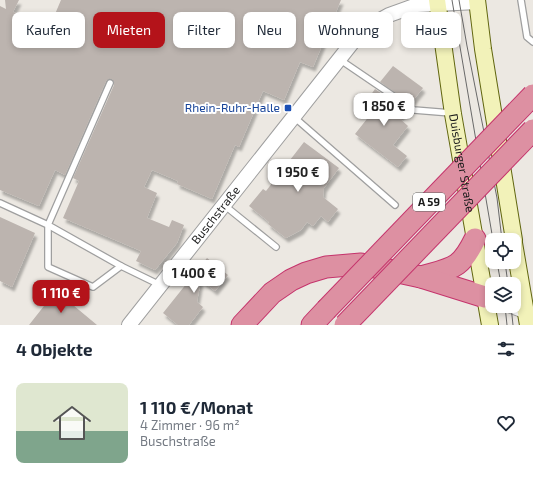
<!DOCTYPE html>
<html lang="de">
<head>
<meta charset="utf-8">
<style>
	:root { --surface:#fff; --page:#f2f2f3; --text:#1f2937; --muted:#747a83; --line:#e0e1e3; --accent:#b4131a }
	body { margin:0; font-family:"Exo 2",sans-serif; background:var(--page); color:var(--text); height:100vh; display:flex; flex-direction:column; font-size:15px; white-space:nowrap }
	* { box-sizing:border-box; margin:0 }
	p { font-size:13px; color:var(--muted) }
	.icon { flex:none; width:22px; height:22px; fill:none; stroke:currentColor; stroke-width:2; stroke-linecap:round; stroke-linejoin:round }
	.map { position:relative; height:325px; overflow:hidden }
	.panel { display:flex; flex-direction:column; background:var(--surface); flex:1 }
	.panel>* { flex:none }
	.hud { position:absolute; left:12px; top:12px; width:509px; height:36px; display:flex; gap:8px }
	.fabs { position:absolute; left:485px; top:233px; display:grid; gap:8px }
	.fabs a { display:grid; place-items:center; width:36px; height:36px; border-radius:8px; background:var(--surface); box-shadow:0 2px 6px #0003; font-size:20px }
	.price { position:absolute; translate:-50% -34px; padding:0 9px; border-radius:8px; background:#fff; color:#222; font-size:13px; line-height:26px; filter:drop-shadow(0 1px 2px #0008) }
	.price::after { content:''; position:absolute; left:50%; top:24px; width:12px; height:9px; margin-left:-6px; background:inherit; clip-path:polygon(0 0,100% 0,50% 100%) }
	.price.on { background:var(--accent); color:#fff }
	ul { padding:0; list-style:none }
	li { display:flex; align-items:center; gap:12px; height:100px; padding:0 16px }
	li+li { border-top:1px solid var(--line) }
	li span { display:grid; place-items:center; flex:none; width:112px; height:80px; border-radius:8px; color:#555 }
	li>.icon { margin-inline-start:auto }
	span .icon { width:48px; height:48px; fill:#fffc; stroke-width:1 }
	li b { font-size:17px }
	h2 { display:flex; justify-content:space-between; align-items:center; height:48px; padding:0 16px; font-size:17px }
	.pill { padding:0 14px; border-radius:8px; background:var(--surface); box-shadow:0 2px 6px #0003; font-size:14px; line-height:36px }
	.pill.on { background:var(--accent); color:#fff }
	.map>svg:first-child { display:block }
</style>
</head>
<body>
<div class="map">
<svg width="533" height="325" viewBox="0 0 533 325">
	<defs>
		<filter id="shadow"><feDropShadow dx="2.5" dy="4.5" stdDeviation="1" flood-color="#0004"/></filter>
	</defs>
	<rect width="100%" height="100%" fill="#ece8e2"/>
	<g fill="#bcb4af" filter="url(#shadow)">
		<polygon points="5,0 19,0 13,12 24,16 15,36 41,47 61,0 341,0 313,67 300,62 284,100 263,91 239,147 235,145 212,199 177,184 178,181 152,170 144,187 157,193 147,218 169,227 172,220 184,225 177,243 155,270 136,261 141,251 63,218 79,181 73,178 114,85 114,82 112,79 109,79 106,81 65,175 55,170 39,206 0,190 0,6 6,9"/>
		<polygon points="393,66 423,88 411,103 380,82"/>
		<polygon points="375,89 406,110 399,118 408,126 393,145 407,156 398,167 355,134 370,115 363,110 373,98 370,96"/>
		<polygon points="304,142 339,168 324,188 323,197 338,209 328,222 321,216 313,226 307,222 301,230 286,238 268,224 269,222 249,206 263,189 266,191"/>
		<polygon points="0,217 35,233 12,287 0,281"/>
		<polygon points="207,258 228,275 215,291 201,280 197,302 203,307 189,325 178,325 163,313"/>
		<polygon points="55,292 72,306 73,305 97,325 29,325"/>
	</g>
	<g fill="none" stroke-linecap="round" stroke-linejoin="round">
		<defs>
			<g id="service">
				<polyline points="521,0 527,37 533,42"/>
				<polyline points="339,59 414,110 451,113"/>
				<polyline points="110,83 48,225 121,266"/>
				<polyline points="294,117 395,205"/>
				<polyline points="0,203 48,225 48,267 93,287 121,266 160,285"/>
				<polyline points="224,205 276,247"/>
			</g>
			<polyline id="minor" points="507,306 531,315"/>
			<g id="tertiary">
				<path id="s1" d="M129 325 352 43 371 25 389 15 417 5 477 2"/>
			</g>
			<g id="secondary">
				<path id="s2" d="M437 0 453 114 490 325"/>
				<polyline points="477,0 483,49 514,240"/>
				<polyline points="514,243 528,325"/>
			</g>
			<g id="motorway">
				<path d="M421 277C452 268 460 270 475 239"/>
				<polyline points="242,325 272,293 291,280 306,273 326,267 361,264 421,277 485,297"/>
				<polyline points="312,325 326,310"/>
			</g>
		</defs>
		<use href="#service" stroke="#9f9f9f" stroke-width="8"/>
		<use href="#minor" stroke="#9f9f9f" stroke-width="13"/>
		<use href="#tertiary" stroke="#9f9f9f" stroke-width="16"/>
		<use href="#secondary" stroke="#61660f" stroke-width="18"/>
		<use href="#motorway" stroke="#c5346c" stroke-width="23"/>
		<use href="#service" stroke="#fff" stroke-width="5.5"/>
		<use href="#minor" stroke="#fff" stroke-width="11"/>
		<use href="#tertiary" stroke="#fff" stroke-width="14"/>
		<use href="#secondary" stroke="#f2f2b9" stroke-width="16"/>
		<use href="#motorway" stroke="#dd90a2" stroke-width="21"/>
		<g stroke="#696969" stroke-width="1">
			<polyline points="452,0 493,240"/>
			<polyline points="459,0 467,46 497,198 502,240"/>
			<polyline points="497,262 501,284"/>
			<polyline points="505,262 508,284"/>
			<polyline points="505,306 507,325"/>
			<polyline points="511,306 513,325"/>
		</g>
		<defs>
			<g id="motorway-bridge">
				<polyline points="326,310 533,95"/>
				<polyline points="345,325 533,130"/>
			</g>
		</defs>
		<use href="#motorway-bridge" stroke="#c5346c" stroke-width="23" stroke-linecap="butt"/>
		<use href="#motorway-bridge" stroke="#dd90a2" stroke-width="21"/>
	</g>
	<rect fill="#1a4fb4" stroke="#fff" stroke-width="1.5" x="284" y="104" width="8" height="8" rx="2"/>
	<g text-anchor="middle" stroke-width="4" stroke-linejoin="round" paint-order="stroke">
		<rect fill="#fff" stroke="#5f5f5f" stroke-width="1" x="413" y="193" width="32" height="18" rx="3"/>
		<g font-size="11" font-weight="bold" fill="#1b1b1b">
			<text x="429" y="206">A 59</text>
		</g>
		<g font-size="12" fill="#164399" stroke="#fff" text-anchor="end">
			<text x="280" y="112">Rhein-Ruhr-Halle</text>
		</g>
		<g font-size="12" fill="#1b1b1b" stroke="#fff">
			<text dy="4" stroke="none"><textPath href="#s2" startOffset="165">Duisburger Straße</textPath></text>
			<text dy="4" stroke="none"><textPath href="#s1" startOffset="140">Buschstraße</textPath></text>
		</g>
	</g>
</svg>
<div class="fabs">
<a><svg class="icon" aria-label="locate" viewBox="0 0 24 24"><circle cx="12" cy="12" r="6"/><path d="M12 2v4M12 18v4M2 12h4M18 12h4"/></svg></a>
<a><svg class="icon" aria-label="layers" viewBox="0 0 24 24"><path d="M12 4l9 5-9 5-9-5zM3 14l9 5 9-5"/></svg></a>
</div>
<b class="price" style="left:384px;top:127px">1 850 €</b>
<b class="price" style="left:298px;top:193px">1 950 €</b>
<b class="price" style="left:194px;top:294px">1 400 €</b>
<b class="price on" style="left:61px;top:314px">1 110 €</b>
<div class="hud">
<a class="pill">Kaufen</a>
<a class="pill on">Mieten</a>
<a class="pill">Filter</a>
<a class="pill">Neu</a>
<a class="pill">Wohnung</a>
<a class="pill">Haus</a>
</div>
</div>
<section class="panel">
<h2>4 Objekte<svg class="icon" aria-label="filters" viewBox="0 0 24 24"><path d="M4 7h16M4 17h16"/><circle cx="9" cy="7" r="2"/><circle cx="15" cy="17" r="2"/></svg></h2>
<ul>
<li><span style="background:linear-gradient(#dfe7d0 60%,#7fa58c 0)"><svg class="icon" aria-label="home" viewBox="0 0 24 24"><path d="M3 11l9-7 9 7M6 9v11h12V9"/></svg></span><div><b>1 110 €/Monat</b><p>4 Zimmer · 96 m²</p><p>Buschstraße</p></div><svg class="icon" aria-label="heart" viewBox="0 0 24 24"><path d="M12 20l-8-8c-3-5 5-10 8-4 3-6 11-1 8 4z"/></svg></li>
</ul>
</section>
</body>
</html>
